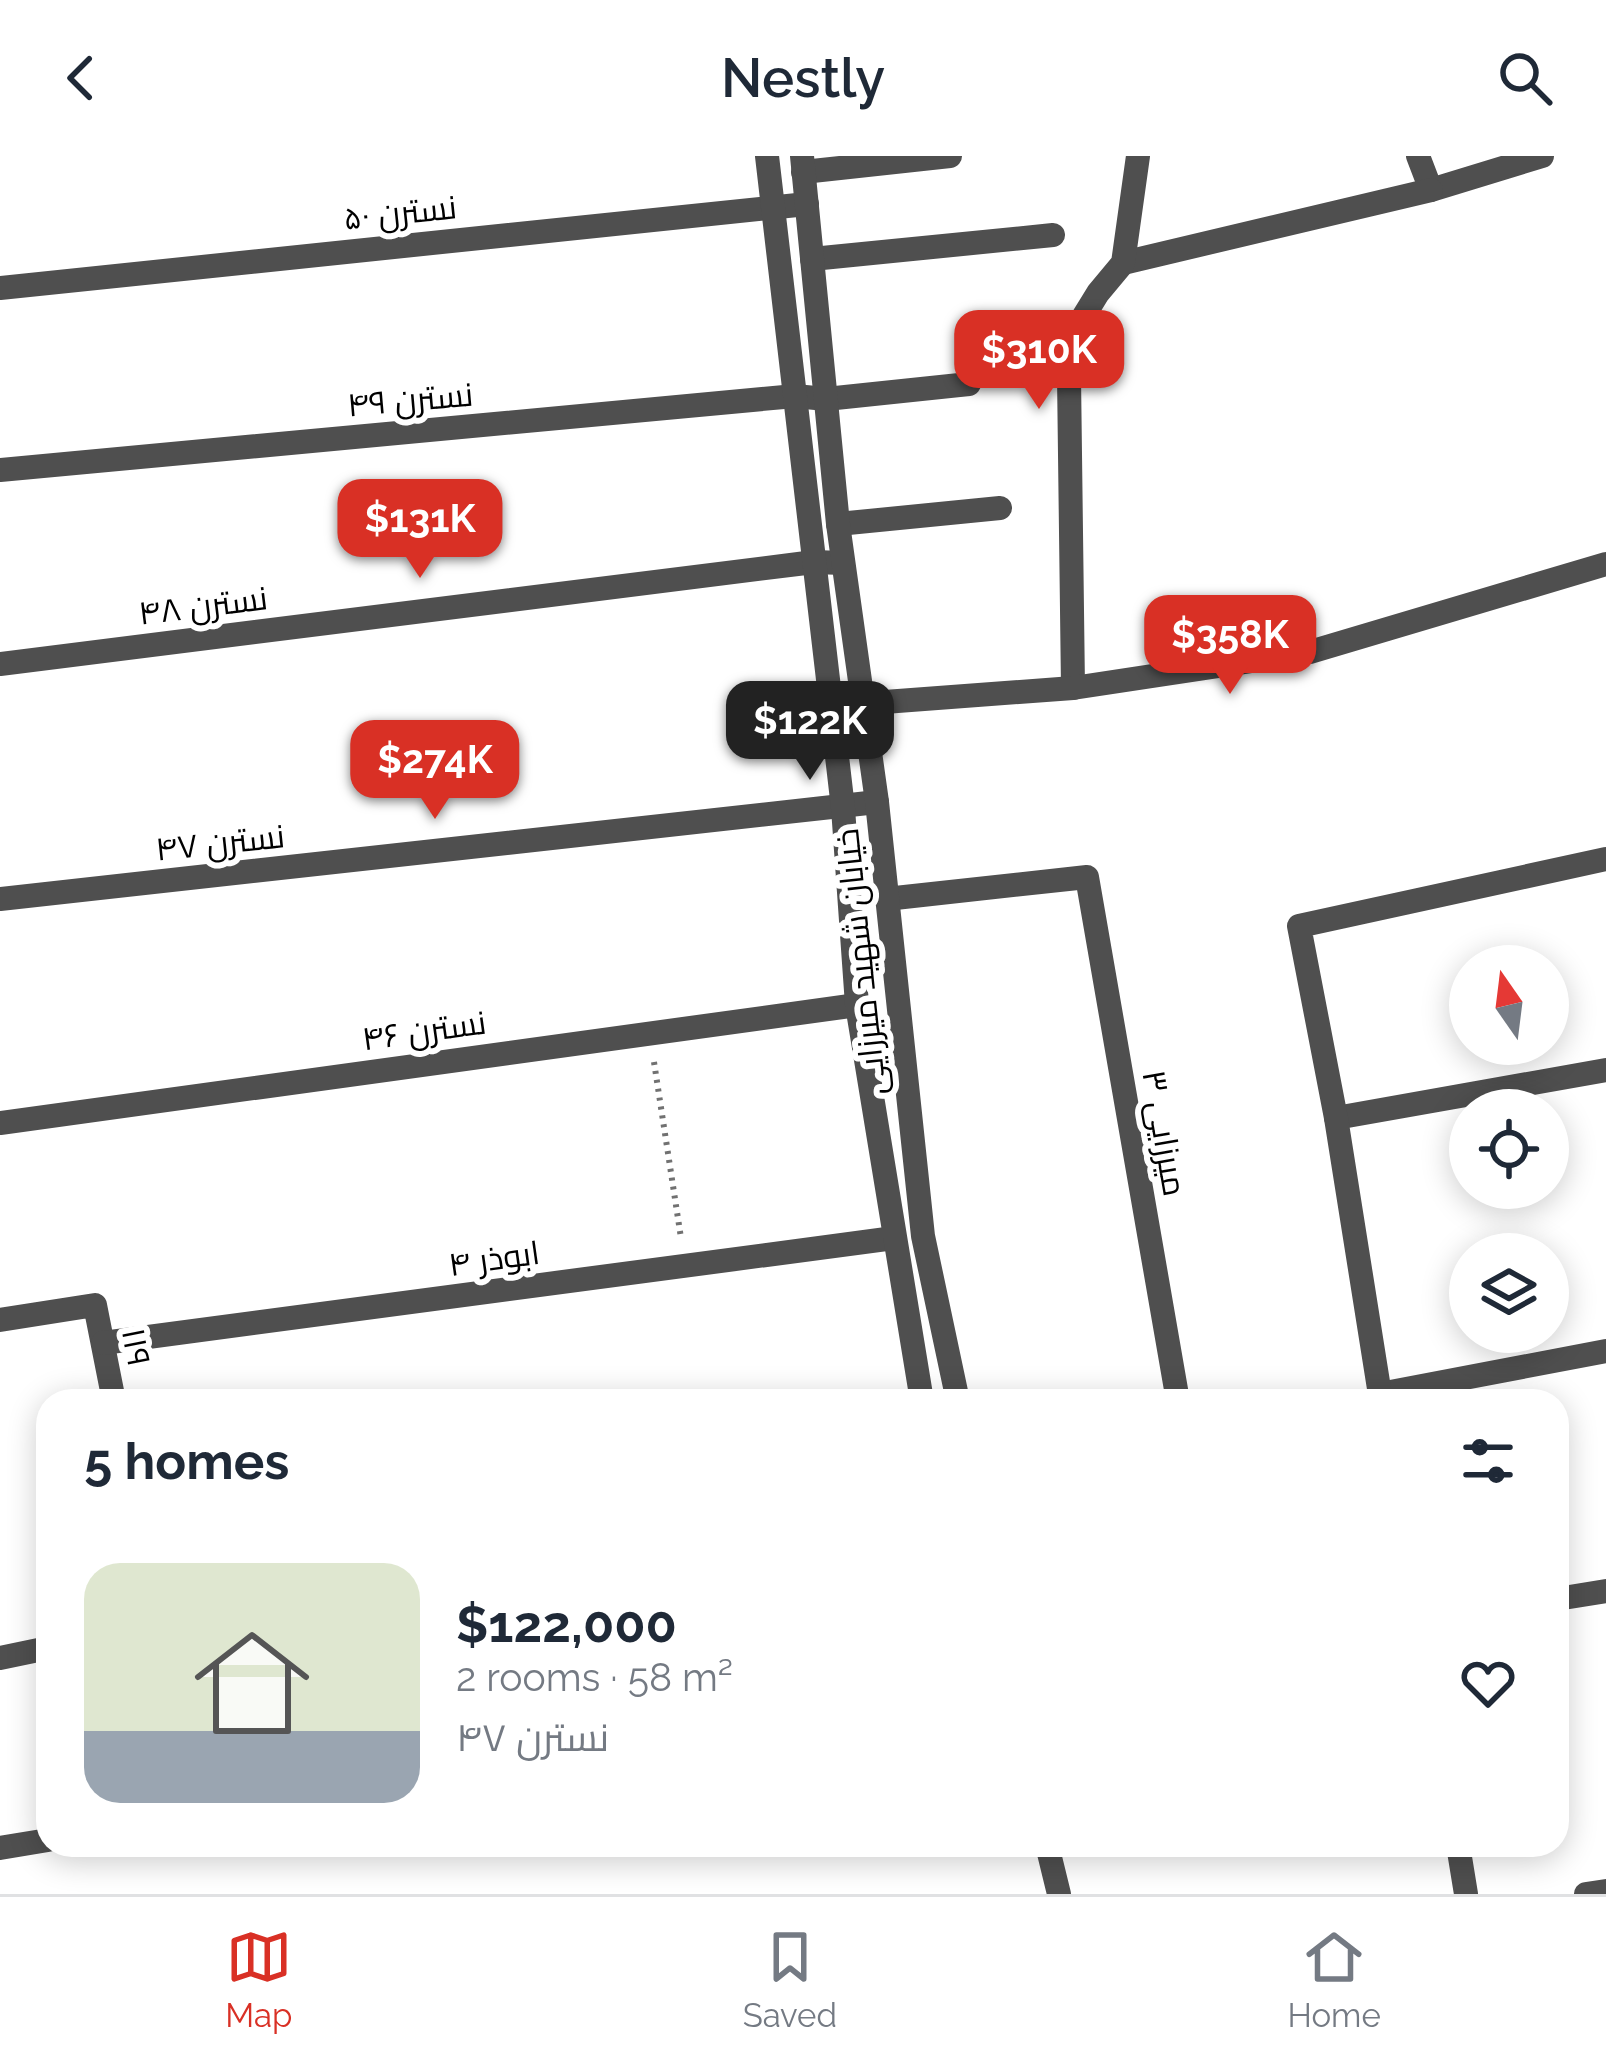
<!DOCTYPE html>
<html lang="en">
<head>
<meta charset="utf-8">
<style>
	:root { --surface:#fff; --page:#f2f2f3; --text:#1f2937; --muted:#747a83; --line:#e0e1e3; --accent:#d93025 }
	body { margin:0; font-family:Raleway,Cairo,sans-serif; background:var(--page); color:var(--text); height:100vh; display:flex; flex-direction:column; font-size:45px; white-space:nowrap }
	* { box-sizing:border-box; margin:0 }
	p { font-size:39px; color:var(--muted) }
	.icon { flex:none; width:66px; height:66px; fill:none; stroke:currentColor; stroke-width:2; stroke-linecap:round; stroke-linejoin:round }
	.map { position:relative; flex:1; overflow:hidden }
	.drawer { position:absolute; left:36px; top:1233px; width:1533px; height:468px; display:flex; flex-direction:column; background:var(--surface); border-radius:36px; box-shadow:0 6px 30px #0003 }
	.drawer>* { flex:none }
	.needle { width:78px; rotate:346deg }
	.fabs { position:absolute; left:1449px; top:789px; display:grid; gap:24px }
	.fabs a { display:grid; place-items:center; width:120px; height:120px; border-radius:50%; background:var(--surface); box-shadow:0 6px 30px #0003; font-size:60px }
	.price { position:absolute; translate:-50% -102px; padding:0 27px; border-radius:24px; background:var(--accent); color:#fff; font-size:39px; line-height:78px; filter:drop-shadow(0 3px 6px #0008) }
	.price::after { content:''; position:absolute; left:50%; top:72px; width:36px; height:27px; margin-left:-18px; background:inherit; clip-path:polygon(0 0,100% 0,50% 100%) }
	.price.active { background:#222; color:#fff }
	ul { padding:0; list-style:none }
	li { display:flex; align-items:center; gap:36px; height:300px; padding:0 48px }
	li+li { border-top:3px solid var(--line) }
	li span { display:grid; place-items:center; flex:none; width:336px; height:240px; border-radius:36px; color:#555 }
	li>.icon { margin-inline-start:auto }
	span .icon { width:144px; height:144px; fill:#fffc; stroke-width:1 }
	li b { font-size:51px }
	h2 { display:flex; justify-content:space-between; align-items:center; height:144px; padding:0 48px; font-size:51px }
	header { display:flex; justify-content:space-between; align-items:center; height:156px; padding:0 48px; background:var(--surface); font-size:54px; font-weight:600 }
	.menu { display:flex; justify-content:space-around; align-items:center; height:168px; border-top:3px solid var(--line); background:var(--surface); font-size:33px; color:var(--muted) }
	.menu a { display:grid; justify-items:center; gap:6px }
	.menu .active { color:var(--accent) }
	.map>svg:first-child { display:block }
</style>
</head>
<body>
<header><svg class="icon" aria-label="back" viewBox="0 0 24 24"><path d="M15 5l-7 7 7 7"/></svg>Nestly<svg class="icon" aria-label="search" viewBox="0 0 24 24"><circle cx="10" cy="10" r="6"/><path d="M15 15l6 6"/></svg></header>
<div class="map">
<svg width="1606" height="1738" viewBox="0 0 1606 1738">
	<rect width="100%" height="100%" fill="#fff"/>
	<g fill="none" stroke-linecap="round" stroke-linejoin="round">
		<polyline stroke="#717171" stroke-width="6" stroke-dasharray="3 6" stroke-linecap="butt" points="654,906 681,1082"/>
		<g stroke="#4f4f4f" stroke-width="24">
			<polyline points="1418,0 1431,34 1542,0"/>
			<polyline points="803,16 950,0"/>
			<polyline points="812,103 1053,79"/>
			<polyline points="1123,107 1431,34"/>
			<polyline points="0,132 807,48"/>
			<polyline points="0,314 795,240 826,243 969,228"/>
			<polyline points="838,368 1000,352"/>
			<polyline points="0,508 814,406 843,407"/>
			<polyline points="1073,532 1069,220 1074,176 1098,137 1123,107 1138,0"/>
			<polyline points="831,550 1073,532 1310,496 1606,408"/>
			<polyline points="0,743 877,646"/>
			<polyline points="886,743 1087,721 1178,1245"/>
			<polyline points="1336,962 1606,914"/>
			<polyline points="0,967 857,849"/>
			<polyline points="0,1164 95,1149 114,1245"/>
			<polyline points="103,1187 894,1082"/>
			<polyline points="1380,1238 1606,1195"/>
			<polyline points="1381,1245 1336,962 1299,770 1606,703"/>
			<polyline points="0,1502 48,1492"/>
			<polyline points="1047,1689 1059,1738"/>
			<polyline points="1458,1689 1466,1738"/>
			<polyline points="1586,1738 1606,1735"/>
		</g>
		<g stroke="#4f4f4f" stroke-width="24">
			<polyline points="767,0 843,652 857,849 922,1245"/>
			<polyline points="802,0 838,368 877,646 923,1080 958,1245"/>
			<polyline points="1557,1443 1606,1435"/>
			<polyline points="0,1692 48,1684"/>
		</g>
	</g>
	<g text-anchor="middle" stroke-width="12" stroke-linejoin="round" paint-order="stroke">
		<g font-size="33" fill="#000" stroke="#fff">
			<text transform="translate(400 56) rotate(-6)" y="12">نسترن ۵۰</text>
			<text transform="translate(410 243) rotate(-5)" y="12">نسترن ۴۹</text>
			<text transform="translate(203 449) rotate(-7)" y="12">نسترن ۴۸</text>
			<text transform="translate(220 686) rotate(-6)" y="12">نسترن ۴۷</text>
			<text transform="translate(860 806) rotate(-96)" y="12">خیابان شهید میرزایی</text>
			<text transform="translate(424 874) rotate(-8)" y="12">نسترن ۴۶</text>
			<text transform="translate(1165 977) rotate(80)" y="12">میرزایی ۳</text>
			<text transform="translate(494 1102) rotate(-8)" y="12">ابوذر ۴</text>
			<text transform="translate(137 1191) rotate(79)" y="12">۱۱۹</text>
		</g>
	</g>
</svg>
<div class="fabs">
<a><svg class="needle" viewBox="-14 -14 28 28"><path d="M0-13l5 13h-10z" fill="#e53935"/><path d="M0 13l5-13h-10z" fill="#747a83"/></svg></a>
<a><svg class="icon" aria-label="locate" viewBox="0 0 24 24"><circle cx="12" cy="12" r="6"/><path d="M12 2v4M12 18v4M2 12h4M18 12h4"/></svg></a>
<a><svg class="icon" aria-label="layers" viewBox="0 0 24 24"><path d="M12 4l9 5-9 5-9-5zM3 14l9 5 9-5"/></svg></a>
</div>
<b class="price" style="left:1039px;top:256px">$310K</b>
<b class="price" style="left:420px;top:425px">$131K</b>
<b class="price" style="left:1230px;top:541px">$358K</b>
<b class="price active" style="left:810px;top:627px">$122K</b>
<b class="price" style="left:435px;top:666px">$274K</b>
<section class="drawer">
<h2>5 homes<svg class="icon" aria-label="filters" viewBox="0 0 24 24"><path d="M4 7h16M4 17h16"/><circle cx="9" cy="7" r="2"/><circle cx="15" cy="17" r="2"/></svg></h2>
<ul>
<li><span style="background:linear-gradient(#dfe7d0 70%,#9aa5b1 0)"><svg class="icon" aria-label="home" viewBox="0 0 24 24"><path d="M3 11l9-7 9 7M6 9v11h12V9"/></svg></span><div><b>$122,000</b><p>2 rooms · 58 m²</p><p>نسترن ۴۷</p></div><svg class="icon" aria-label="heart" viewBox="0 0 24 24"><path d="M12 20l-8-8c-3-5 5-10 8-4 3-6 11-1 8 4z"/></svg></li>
</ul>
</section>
</div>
<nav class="menu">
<a class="active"><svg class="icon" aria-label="map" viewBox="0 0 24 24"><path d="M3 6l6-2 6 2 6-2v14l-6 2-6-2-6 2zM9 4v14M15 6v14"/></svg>Map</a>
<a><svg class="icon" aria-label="saved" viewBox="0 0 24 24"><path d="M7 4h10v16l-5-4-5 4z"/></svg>Saved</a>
<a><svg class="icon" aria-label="home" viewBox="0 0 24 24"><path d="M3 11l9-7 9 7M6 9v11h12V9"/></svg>Home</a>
</nav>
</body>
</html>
